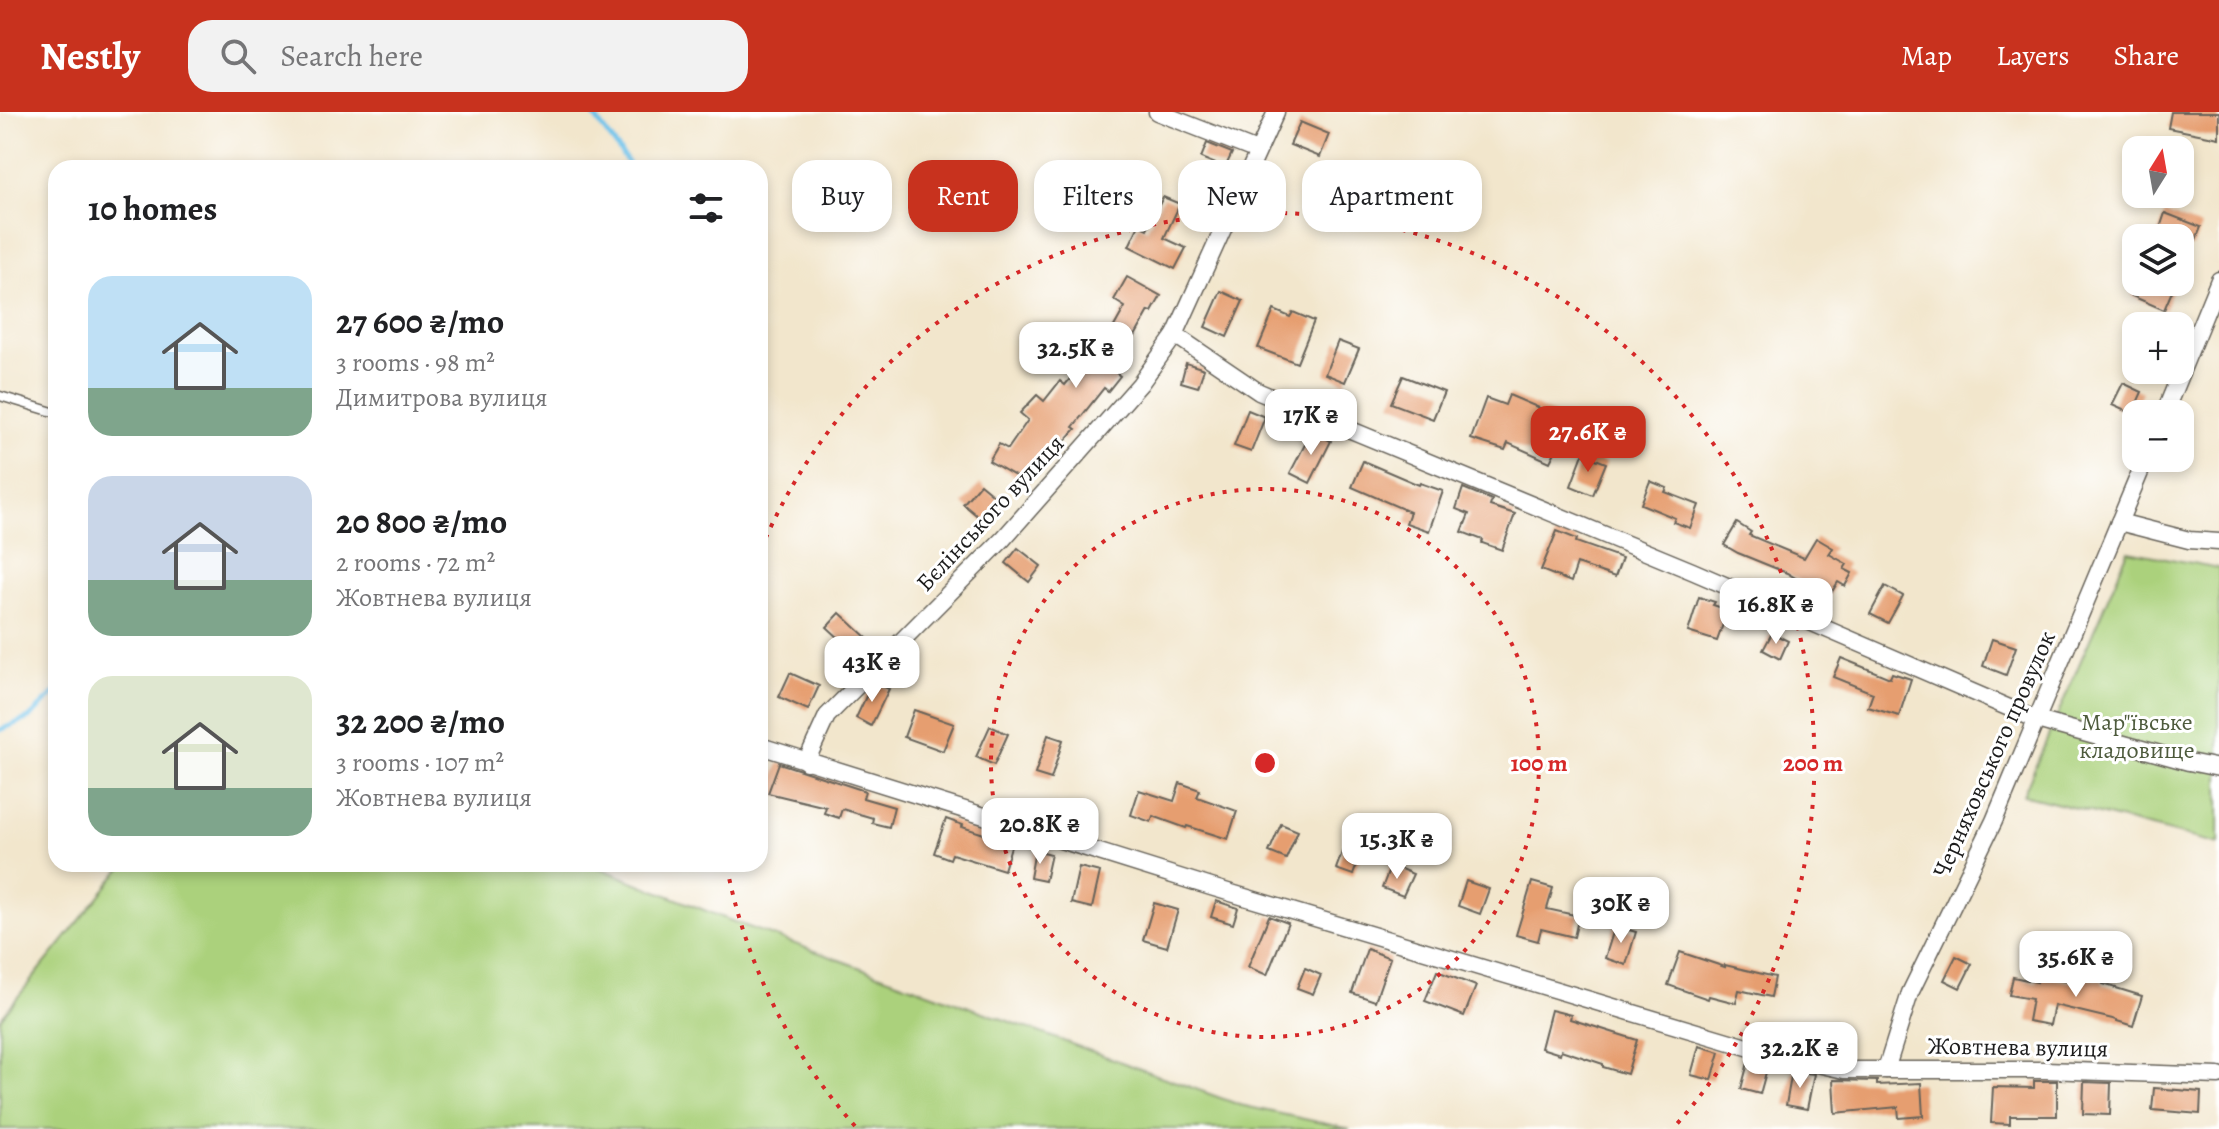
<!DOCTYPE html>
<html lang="en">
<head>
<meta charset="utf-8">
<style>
	:root { --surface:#fff; --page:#f2f2f2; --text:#202124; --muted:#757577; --accent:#c8321e }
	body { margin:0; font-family:Alegreya,serif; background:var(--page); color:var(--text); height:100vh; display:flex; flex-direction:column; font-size:30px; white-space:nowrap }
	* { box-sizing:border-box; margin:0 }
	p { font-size:26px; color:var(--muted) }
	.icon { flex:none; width:44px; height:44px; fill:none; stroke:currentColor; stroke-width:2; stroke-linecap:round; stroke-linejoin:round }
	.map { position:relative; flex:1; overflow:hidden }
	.drawer { position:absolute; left:48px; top:48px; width:720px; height:712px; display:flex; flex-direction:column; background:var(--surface); border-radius:24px; box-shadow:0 4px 12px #0003 }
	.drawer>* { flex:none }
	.guide { position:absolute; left:792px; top:48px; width:760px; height:72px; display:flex; gap:16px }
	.needle { width:52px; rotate:11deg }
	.buttons { position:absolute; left:2122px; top:24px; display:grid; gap:16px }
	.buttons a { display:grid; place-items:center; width:72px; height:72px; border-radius:16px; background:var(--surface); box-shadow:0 4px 12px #0003; font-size:40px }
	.price { position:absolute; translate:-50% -68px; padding:0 18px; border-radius:16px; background:#fff; color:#222; font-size:26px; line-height:52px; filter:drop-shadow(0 2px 4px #0008) }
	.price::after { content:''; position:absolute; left:50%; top:48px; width:24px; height:18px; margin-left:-12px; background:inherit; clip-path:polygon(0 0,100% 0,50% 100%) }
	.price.current { background:var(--accent); color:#fff }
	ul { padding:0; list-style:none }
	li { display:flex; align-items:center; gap:24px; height:200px; padding:0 40px }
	li span { display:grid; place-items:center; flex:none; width:224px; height:160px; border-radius:24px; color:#555 }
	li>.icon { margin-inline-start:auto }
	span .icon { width:96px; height:96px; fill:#fffc; stroke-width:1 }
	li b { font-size:34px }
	h2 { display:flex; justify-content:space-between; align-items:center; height:96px; padding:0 40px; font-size:34px }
	.pill { padding:0 28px; border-radius:24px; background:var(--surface); box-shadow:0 4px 12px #0003; font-size:28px; line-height:72px }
	.pill.current { background:var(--accent); color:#fff }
	header { display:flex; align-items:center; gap:48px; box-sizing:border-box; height:112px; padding:0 40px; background:var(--accent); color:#fff }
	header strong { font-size:38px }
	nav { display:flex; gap:44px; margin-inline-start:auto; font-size:28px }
	.search { width:560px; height:72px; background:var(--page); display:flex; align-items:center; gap:20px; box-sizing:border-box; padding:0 28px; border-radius:24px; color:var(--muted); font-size:30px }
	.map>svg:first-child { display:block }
</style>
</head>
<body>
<header>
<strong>Nestly</strong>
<div class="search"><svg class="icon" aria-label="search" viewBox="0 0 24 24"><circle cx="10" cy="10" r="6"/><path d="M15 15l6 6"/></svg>Search here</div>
<nav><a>Map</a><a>Layers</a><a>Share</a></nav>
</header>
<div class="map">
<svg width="2219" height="1017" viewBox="0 0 2219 1017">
	<rect width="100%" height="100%" fill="#fff"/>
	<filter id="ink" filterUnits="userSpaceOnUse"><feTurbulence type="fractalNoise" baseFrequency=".0125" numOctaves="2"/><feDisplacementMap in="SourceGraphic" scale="16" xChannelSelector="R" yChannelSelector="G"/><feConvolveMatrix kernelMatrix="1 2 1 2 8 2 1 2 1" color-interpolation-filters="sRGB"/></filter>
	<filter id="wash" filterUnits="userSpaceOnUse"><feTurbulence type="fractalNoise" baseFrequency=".006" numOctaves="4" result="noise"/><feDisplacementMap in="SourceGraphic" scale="32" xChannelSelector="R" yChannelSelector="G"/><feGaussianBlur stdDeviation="1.8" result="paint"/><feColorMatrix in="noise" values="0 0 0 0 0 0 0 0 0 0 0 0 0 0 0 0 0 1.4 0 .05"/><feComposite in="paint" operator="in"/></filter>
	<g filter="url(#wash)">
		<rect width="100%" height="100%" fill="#f2e6cc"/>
		<g fill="#abd17b" stroke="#64764c" stroke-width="2">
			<polygon points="2128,439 2219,456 2219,732 2023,683"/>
			<polygon points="125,752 590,752 729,808 1240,993 1350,1017 0,1017 0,907"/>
		</g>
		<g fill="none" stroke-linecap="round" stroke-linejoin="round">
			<g stroke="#6dc2ea" stroke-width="5">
				<polyline points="591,0 632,56"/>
				<polyline points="0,618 29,606 56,580"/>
			</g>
		</g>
		<g id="blocks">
			<g fill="#e69e6f">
				<polygon points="2171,0 2219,0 2219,26 2168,16"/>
				<polygon points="1300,10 1329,22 1320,45 1290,33"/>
				<polygon points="1207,31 1232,41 1225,56 1201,46"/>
				<polygon points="1163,85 1180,92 1164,126 1186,136 1175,157 1129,134 1139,113 1147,117"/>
				<polygon points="2165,101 2201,115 2193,135 2180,130 2180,126 2169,126 2158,122"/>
				<polygon points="1127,165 1161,184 1152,200 1149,199 1115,260 1120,264 1108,279 1104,276 1073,315 1076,317 1065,329 1060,325 1042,353 1039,351 1027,371 989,349 999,332 1008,337 1028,308 1020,301 1037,283 1044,289 1060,269 1065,273 1091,241 1097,245 1125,195 1114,188"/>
				<polygon points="2138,170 2176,170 2164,198 2132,184"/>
				<polygon points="1221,179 1243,189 1227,225 1205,215"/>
				<polygon points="1274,198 1290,205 1293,200 1314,209 1297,251 1258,236"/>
				<polygon points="1338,229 1359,237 1345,270 1325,262"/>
				<polygon points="1186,251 1204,257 1198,275 1181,270"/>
				<polygon points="1403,264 1444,280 1433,307 1391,291"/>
				<polygon points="2123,271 2142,280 2132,302 2112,293"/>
				<polygon points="1509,283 1563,306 1556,321 1563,324 1550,350 1508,331 1505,338 1471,327 1486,286 1505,293"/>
				<polygon points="1248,298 1265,305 1251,340 1234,334"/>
				<polygon points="1312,319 1331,329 1310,371 1290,361"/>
				<polygon points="1583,342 1606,351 1593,383 1571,374"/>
				<polygon points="1363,349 1419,373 1420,371 1443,379 1429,419 1406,411 1410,400 1352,375"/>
				<polygon points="1650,369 1667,376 1665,380 1699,393 1690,416 1673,410 1675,406 1641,392"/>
				<polygon points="980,372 1003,391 987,412 963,392"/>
				<polygon points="1463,376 1492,388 1490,394 1515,402 1502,438 1482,431 1483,428 1462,420 1469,402 1456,397"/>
				<polygon points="1737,411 1751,420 1749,423 1804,446 1816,426 1833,436 1829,442 1847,452 1844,457 1852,461 1845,474 1838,470 1828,486 1787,461 1738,441 1724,433"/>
				<polygon points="1557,419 1577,427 1576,430 1622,446 1615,465 1577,452 1571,470 1541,458"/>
				<polygon points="1018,436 1041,454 1029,470 1006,451"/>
				<polygon points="1885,474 1903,484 1888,511 1870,502"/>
				<polygon points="1699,485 1715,490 1713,493 1728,498 1717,529 1688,520"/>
				<polygon points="840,501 867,526 854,540 827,515"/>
				<polygon points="1772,521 1788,529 1780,547 1763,538"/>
				<polygon points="1992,527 2016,535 2006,563 1983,554"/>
				<polygon points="1841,546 1890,566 1892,561 1911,567 1899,604 1868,595 1873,581 1833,565"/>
				<polygon points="790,561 819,574 808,598 779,585"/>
				<polygon points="876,571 889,577 871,614 856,606 870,576"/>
				<polygon points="914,598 954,612 943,639 904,625"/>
				<polygon points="990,614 1008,622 994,653 976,645"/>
				<polygon points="1048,623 1063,628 1051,667 1035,662"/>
				<polygon points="779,651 865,679 863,686 894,695 889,715 872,711 873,706 842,697 839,706 824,701 826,695 768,681"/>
				<polygon points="1180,671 1200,678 1197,685 1237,699 1228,727 1187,714 1186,716 1153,704 1151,710 1131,703 1139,678 1174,689"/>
				<polygon points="946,707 963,713 962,715 1012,731 1004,758 952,742 950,747 934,741"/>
				<polygon points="1281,712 1298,719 1286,747 1269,740"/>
				<polygon points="1348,724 1365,731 1353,763 1336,757"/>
				<polygon points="1035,738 1051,742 1045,769 1030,766"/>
				<polygon points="1391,753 1413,762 1403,784 1382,776"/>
				<polygon points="1079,755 1100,760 1092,796 1071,791"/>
				<polygon points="1466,769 1489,777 1480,802 1458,794"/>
				<polygon points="1532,770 1553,776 1547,797 1579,804 1574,825 1541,817 1538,829 1516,823"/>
				<polygon points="1216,789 1238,796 1233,812 1211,805"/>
				<polygon points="1154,791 1178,798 1167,835 1143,828"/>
				<polygon points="1269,804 1288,811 1267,863 1248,855"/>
				<polygon points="1615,814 1636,820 1626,853 1605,846"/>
				<polygon points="1367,837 1390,846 1375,889 1352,881"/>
				<polygon points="1680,840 1725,855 1725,853 1775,865 1771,885 1739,878 1736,891 1709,884 1708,887 1668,873"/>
				<polygon points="1956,844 1972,852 1960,876 1944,868"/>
				<polygon points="1305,856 1321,863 1313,882 1297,876"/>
				<polygon points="1437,859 1476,874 1464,904 1425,889"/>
				<polygon points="2079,863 2103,869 2103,872 2142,884 2133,914 2117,909 2117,908 2054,893 2050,913 2028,909 2032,887 2009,883 2013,865 2037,870 2038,864 2077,871"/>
				<polygon points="1551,898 1571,903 1570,907 1637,928 1627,962 1603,955 1603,952 1561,938 1560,942 1541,936"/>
				<polygon points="1699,934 1720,940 1712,968 1691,963"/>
				<polygon points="1749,947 1768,953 1760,982 1741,977"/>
				<polygon points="1792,959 1814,962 1807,997 1786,993"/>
				<polygon points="1833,968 1877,969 1877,973 1921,971 1923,1004 1899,1006 1898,995 1835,1001"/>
				<polygon points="2034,969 2057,969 2057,1004 2010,1004 2010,1012 1991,1011 1993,975 2034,976"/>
				<polygon points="2084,970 2111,971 2110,1003 2083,1002"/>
				<polygon points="2154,976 2201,980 2200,1002 2152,998"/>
			</g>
		</g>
	</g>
	<g filter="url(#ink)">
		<use href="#blocks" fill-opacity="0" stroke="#67635a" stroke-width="2"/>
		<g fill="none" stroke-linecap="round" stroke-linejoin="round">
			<defs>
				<polyline id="service" points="0,284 56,301"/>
				<g id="minor">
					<polyline points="1157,0 1257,39"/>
					<polyline points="1175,223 1259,280 1692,459 2037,608 2189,650 2219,656"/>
					<polyline points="2164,302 2219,168"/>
					<polyline points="2119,410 2189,428 2219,430"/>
					<polyline points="760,634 1211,775 1764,940 1844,958 2045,958 2219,964"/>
					<polyline points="806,650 827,604 1003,427 1140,272 1175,223 1276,0"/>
					<polyline points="1886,958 1910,881 1994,709 2146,346"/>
				</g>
			</defs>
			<use href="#service" stroke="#67635a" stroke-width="11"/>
			<use href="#minor" stroke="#67635a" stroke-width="19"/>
			<use href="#service" stroke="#fff" stroke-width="8"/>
			<use href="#minor" stroke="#fff" stroke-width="16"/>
		</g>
	</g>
	<g fill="none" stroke="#d62828" stroke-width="4" stroke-dasharray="4 8">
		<circle cx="1265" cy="651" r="274"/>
		<path d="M855 1014A548 548 0 0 1 727 756M761 437A548 548 0 1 1 1675 1014"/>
	</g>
	<g text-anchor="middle" stroke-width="6" stroke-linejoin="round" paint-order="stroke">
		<g font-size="24" fill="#1c1c1c" stroke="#fff">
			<text transform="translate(990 401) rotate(-47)" y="8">Бєлінського вулиця</text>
			<text transform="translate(1994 642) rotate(-66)" y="8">Черняховського провулок</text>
			<text transform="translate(2018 935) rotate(1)" y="8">Жовтнева вулиця</text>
		</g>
		<g font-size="24" fill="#4e5b3d" stroke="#fff">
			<text x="2137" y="618">Мар"ївське<tspan x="2137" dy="28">кладовище</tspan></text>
		</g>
	</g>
	<circle cx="1265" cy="651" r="12" fill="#d62828" stroke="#fff" stroke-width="4"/>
	<g font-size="24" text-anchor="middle" font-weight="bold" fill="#d62828" stroke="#fff" stroke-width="6" stroke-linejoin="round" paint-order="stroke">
		<text x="1539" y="659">100 m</text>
		<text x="1813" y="659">200 m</text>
	</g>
</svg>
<div class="buttons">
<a><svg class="needle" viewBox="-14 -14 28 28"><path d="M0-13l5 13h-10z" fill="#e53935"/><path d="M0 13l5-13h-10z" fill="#757577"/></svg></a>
<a><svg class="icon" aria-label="layers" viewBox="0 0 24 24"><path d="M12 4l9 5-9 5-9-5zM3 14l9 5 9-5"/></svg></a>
<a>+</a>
<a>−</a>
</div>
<b class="price" style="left:1076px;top:278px">32.5K ₴</b>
<b class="price" style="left:1311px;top:345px">17K ₴</b>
<b class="price current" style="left:1588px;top:362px">27.6K ₴</b>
<b class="price" style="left:1776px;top:534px">16.8K ₴</b>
<b class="price" style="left:872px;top:592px">43K ₴</b>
<b class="price" style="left:1040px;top:754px">20.8K ₴</b>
<b class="price" style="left:1397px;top:769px">15.3K ₴</b>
<b class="price" style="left:1621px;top:833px">30K ₴</b>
<b class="price" style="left:2076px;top:887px">35.6K ₴</b>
<b class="price" style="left:1800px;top:978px">32.2K ₴</b>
<div class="guide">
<a class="pill">Buy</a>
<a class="pill current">Rent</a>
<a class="pill">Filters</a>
<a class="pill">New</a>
<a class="pill">Apartment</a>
</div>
<section class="drawer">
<h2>10 homes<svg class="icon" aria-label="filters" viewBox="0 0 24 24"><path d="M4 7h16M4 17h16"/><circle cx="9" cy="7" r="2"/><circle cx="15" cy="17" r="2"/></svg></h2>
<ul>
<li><span style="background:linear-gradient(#bfe0f5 70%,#7fa58c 0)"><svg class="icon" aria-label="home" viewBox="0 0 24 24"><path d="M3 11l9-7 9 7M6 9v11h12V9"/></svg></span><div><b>27 600 ₴/mo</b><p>3 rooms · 98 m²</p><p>Димитрова вулиця</p></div></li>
<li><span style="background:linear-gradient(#c9d6e8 65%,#7fa58c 0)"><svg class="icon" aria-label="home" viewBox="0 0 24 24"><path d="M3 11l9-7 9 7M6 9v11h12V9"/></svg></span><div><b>20 800 ₴/mo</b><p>2 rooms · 72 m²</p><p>Жовтнева вулиця</p></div></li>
<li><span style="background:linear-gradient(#dfe7d0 70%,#7fa58c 0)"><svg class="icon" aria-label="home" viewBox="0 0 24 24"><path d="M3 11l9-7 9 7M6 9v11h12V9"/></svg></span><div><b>32 200 ₴/mo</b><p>3 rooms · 107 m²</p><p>Жовтнева вулиця</p></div></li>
</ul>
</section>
</div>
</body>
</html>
